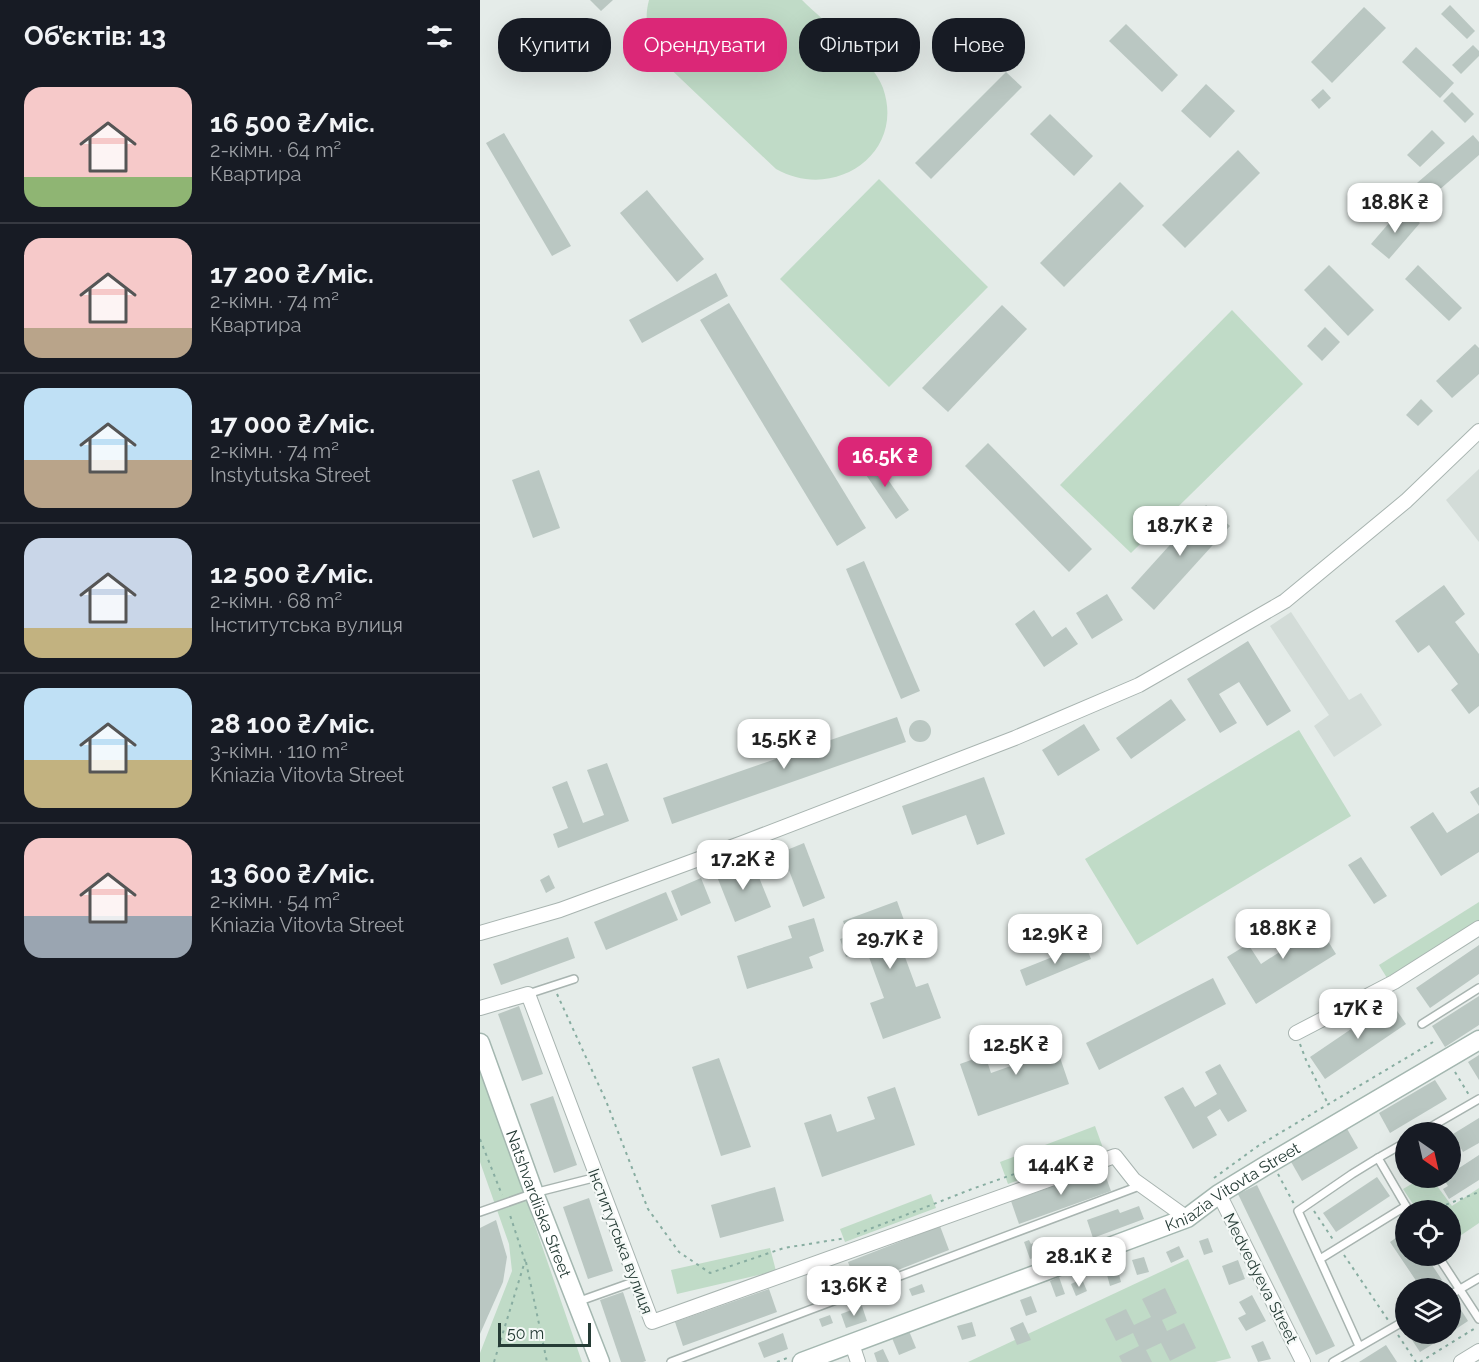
<!DOCTYPE html>
<html lang="uk">
<head>
<meta charset="utf-8">
<style>
	:root { --surface:#171b24; --page:#20242c; --text:#f1f3f6; --muted:#9ea1a6; --line:#363941; --accent:#db2777 }
	body { margin:0; font-family:Raleway,sans-serif; background:var(--page); color:var(--text); height:100vh; display:flex; flex-direction:column; font-size:22px; white-space:nowrap }
	* { box-sizing:border-box; margin:0 }
	p { font-size:20px; color:var(--muted) }
	.icon { flex:none; width:33px; height:33px; fill:none; stroke:currentColor; stroke-width:2; stroke-linecap:round; stroke-linejoin:round }
	.map { position:relative; flex:1; overflow:hidden }
	.side { display:flex; flex-direction:column; background:var(--surface); width:480px }
	.side>* { flex:none }
	.top-card { position:absolute; left:18px; top:18px; width:570px; height:54px; display:flex; gap:12px }
	.needle { width:39px; rotate:146deg }
	.buttons { position:absolute; left:915px; top:1122px; display:grid; gap:12px }
	.buttons a { display:grid; place-items:center; width:66px; height:66px; border-radius:50%; background:var(--surface); box-shadow:0 6px 24px #0002; font-size:30px }
	.scale { position:absolute; left:18px; bottom:15px; width:93px; box-sizing:border-box; padding-left:6px; border:3px solid #263c36; border-top:0; font-size:16px; line-height:21px; white-space:nowrap; color:#263c36; -webkit-text-stroke:4px #f5f9f7; paint-order:stroke }
	.price { position:absolute; translate:-50% -51px; padding:0 14px; border-radius:12px; background:#fff; color:#222; font-size:20px; line-height:39px; filter:drop-shadow(0 2px 3px #0008) }
	.price::after { content:''; position:absolute; left:50%; top:36px; width:18px; height:14px; margin-left:-9px; background:inherit; clip-path:polygon(0 0,100% 0,50% 100%) }
	.price.on { background:var(--accent); color:#fff }
	ul { padding:0; list-style:none }
	li { display:flex; align-items:center; gap:18px; height:150px; padding:0 24px }
	li+li { border-top:2px solid var(--line) }
	li span { display:grid; place-items:center; flex:none; width:168px; height:120px; border-radius:18px; color:#555 }
	li>.icon { margin-inline-start:auto }
	span .icon { width:72px; height:72px; fill:#fffc; stroke-width:1 }
	li b { font-size:26px }
	h2 { display:flex; justify-content:space-between; align-items:center; height:72px; padding:0 24px; font-size:26px }
	.pill { padding:0 21px; border-radius:24px; background:var(--surface); box-shadow:0 6px 24px #0002; font-size:21px; line-height:54px }
	.pill.on { background:var(--accent); color:#fff }
	main { display:flex; flex:1; min-height:0 }
	.map>svg:first-child { display:block }
</style>
</head>
<body>
<main>
<section class="side">
<h2>Об’єктів: 13<svg class="icon" aria-label="filters" viewBox="0 0 24 24"><path d="M4 7h16M4 17h16"/><circle cx="9" cy="7" r="2"/><circle cx="15" cy="17" r="2"/></svg></h2>
<ul>
<li><span style="background:linear-gradient(#f6c9c9 75%,#8fb573 0)"><svg class="icon" aria-label="home" viewBox="0 0 24 24"><path d="M3 11l9-7 9 7M6 9v11h12V9"/></svg></span><div><b>16 500 ₴/міс.</b><p>2-кімн. · 64 m²</p><p>Квартира</p></div></li>
<li><span style="background:linear-gradient(#f6c9c9 75%,#b9a48a 0)"><svg class="icon" aria-label="home" viewBox="0 0 24 24"><path d="M3 11l9-7 9 7M6 9v11h12V9"/></svg></span><div><b>17 200 ₴/міс.</b><p>2-кімн. · 74 m²</p><p>Квартира</p></div></li>
<li><span style="background:linear-gradient(#bfe0f5 60%,#b9a48a 0)"><svg class="icon" aria-label="home" viewBox="0 0 24 24"><path d="M3 11l9-7 9 7M6 9v11h12V9"/></svg></span><div><b>17 000 ₴/міс.</b><p>2-кімн. · 74 m²</p><p>Instytutska Street</p></div></li>
<li><span style="background:linear-gradient(#c9d6e8 75%,#c2b280 0)"><svg class="icon" aria-label="home" viewBox="0 0 24 24"><path d="M3 11l9-7 9 7M6 9v11h12V9"/></svg></span><div><b>12 500 ₴/міс.</b><p>2-кімн. · 68 m²</p><p>Інститутська вулиця</p></div></li>
<li><span style="background:linear-gradient(#bfe0f5 60%,#c2b280 0)"><svg class="icon" aria-label="home" viewBox="0 0 24 24"><path d="M3 11l9-7 9 7M6 9v11h12V9"/></svg></span><div><b>28 100 ₴/міс.</b><p>3-кімн. · 110 m²</p><p>Kniazia Vitovta Street</p></div></li>
<li><span style="background:linear-gradient(#f6c9c9 65%,#9aa5b1 0)"><svg class="icon" aria-label="home" viewBox="0 0 24 24"><path d="M3 11l9-7 9 7M6 9v11h12V9"/></svg></span><div><b>13 600 ₴/міс.</b><p>2-кімн. · 54 m²</p><p>Kniazia Vitovta Street</p></div></li>
</ul>
</section>
<div class="map">
<svg width="999" height="1362" viewBox="0 0 999 1362">
	<rect width="100%" height="100%" fill="#e5ece9"/>
	<g fill="#d3dcd8">
		<polygon points="999,469 999,542 966,500"/>
		<polygon points="811,612 869,700 881,693 902,725 854,757 834,726 849,715 790,626"/>
	</g>
	<g fill="#c0dbc7">
		<path d="M169 0H322C345 23 392 58 403 88 426 154 354 202 296 169L181 60C169 42 163 22 169 0Z"/>
		<polygon points="399,179 508,287 409,387 300,279"/>
		<polygon points="752,310 823,384 651,553 580,485"/>
		<polygon points="819,730 871,816 657,945 605,859"/>
		<polygon points="999,902 999,922 907,978 899,965"/>
		<polygon points="0,1066 102,1362 0,1362 0,1353 32,1271 29,1244 0,1162"/>
		<polygon points="615,1126 623,1148 528,1184 520,1162"/>
		<polygon points="942,1178 951,1178 972,1206 999,1188 999,1223 971,1242 970,1210 937,1210 923,1189"/>
		<polygon points="451,1194 456,1208 365,1242 360,1229"/>
		<polygon points="290,1248 296,1271 197,1294 191,1270"/>
		<polygon points="708,1259 751,1358 735,1362 488,1362"/>
	</g>
	<g fill="#bac7c2">
		<polygon points="110,0 133,0 121,11"/>
		<polygon points="970,5 995,31 987,39 961,14"/>
		<polygon points="884,7 906,28 852,83 831,62"/>
		<polygon points="646,24 698,75 682,92 629,41"/>
		<polygon points="993,45 999,51 999,56 981,74 972,65"/>
		<polygon points="936,47 974,83 960,98 922,62"/>
		<polygon points="526,72 542,87 451,179 435,163"/>
		<polygon points="726,84 755,111 730,138 701,111"/>
		<polygon points="843,89 851,98 839,109 831,100"/>
		<polygon points="972,92 994,114 985,123 963,101"/>
		<polygon points="570,114 613,156 594,176 550,134"/>
		<polygon points="952,130 965,143 940,167 927,155"/>
		<polygon points="24,133 91,246 72,256 6,143"/>
		<polygon points="993,135 999,142 999,155 950,198 937,183"/>
		<polygon points="758,150 780,173 705,248 682,225"/>
		<polygon points="640,182 664,206 584,287 560,263"/>
		<polygon points="167,190 224,259 197,282 140,213"/>
		<polygon points="922,208 940,223 909,259 891,244"/>
		<polygon points="849,265 894,310 868,336 824,290"/>
		<polygon points="938,265 982,308 969,321 925,279"/>
		<polygon points="236,273 248,296 162,343 149,320"/>
		<polygon points="249,303 386,528 357,546 220,320"/>
		<polygon points="522,305 547,329 468,412 442,388"/>
		<polygon points="845,327 860,342 842,361 827,346"/>
		<polygon points="995,344 999,348 999,374 972,398 956,381"/>
		<polygon points="941,399 953,411 938,426 926,415"/>
		<polygon points="508,443 612,549 589,572 485,466"/>
		<polygon points="393,458 429,510 416,519 380,466"/>
		<polygon points="59,470 80,528 53,538 32,480"/>
		<polygon points="726,505 750,526 674,610 651,588"/>
		<polygon points="384,561 440,691 421,699 366,569"/>
		<polygon points="964,585 985,614 975,622 999,654 999,706 989,714 971,690 978,684 949,645 938,653 915,621"/>
		<polygon points="627,594 643,620 612,639 596,613"/>
		<polygon points="554,610 572,637 586,627 598,644 564,667 535,624"/>
		<polygon points="768,641 811,711 787,726 759,682 739,694 757,723 740,733 707,679"/>
		<polygon points="691,699 706,720 651,759 636,738"/>
		<polygon points="417,717 426,742 192,824 183,798"/>
		<circle cx="440" cy="731" r="11"/>
		<polygon points="604,724 620,750 578,776 562,750"/>
		<polygon points="127,763 149,821 78,848 73,834 88,828 72,787 87,781 103,823 124,815 107,770"/>
		<polygon points="504,777 525,834 497,845 486,815 432,835 422,806"/>
		<polygon points="999,787 999,806 990,792"/>
		<polygon points="953,812 967,833 999,813 999,852 961,876 930,827"/>
		<polygon points="324,843 345,898 323,907 302,852"/>
		<polygon points="881,857 907,896 894,904 868,865"/>
		<polygon points="272,860 291,907 255,922 236,874"/>
		<polygon points="69,875 75,888 66,893 60,880"/>
		<polygon points="221,878 231,903 201,916 191,891"/>
		<polygon points="186,892 198,920 126,950 114,922"/>
		<polygon points="417,901 429,934 418,938 436,987 448,983 461,1018 403,1039 390,1003 404,998 386,949 366,957 360,939 368,936 363,921"/>
		<polygon points="828,909 856,954 776,1004 747,957 768,944 781,964 818,940 807,922"/>
		<polygon points="334,918 344,951 329,957 333,968 267,989 257,956 312,938 308,926"/>
		<polygon points="88,937 95,958 21,985 13,964"/>
		<polygon points="605,944 611,959 546,986 540,970"/>
		<polygon points="999,945 999,974 950,1008 936,988"/>
		<polygon points="733,978 746,1004 619,1070 606,1043"/>
		<polygon points="999,996 999,1025 965,1047 952,1026"/>
		<polygon points="911,1002 926,1024 845,1079 830,1057"/>
		<polygon points="39,1006 63,1074 42,1081 18,1014"/>
		<polygon points="570,1028 589,1084 498,1116 480,1064 505,1055 511,1073 551,1059 543,1038"/>
		<polygon points="999,1055 999,1080 988,1062"/>
		<polygon points="239,1058 271,1147 241,1156 212,1067"/>
		<polygon points="740,1064 767,1111 748,1122 740,1109 727,1117 737,1135 713,1149 684,1097 703,1087 715,1107 737,1094 725,1072"/>
		<polygon points="955,1080 967,1099 910,1133 899,1113"/>
		<polygon points="415,1087 435,1145 342,1177 324,1123 351,1114 357,1132 395,1119 387,1097"/>
		<polygon points="73,1096 97,1165 74,1173 50,1104"/>
		<polygon points="999,1118 999,1143 983,1152 973,1134"/>
		<polygon points="866,1127 878,1148 822,1181 810,1160"/>
		<polygon points="999,1155 999,1180 969,1199 963,1189 968,1186 963,1178 970,1178 970,1169 974,1167 976,1170"/>
		<polygon points="623,1169 631,1191 539,1224 531,1201"/>
		<polygon points="897,1177 910,1196 856,1232 843,1213"/>
		<polygon points="777,1185 855,1346 836,1355 758,1194"/>
		<polygon points="295,1187 304,1221 240,1238 231,1205"/>
		<polygon points="109,1198 133,1271 108,1279 83,1207"/>
		<polygon points="659,1206 664,1219 613,1238 607,1220 638,1209 640,1213"/>
		<polygon points="16,1220 27,1257 23,1282 0,1334 0,1228"/>
		<polygon points="460,1226 469,1250 377,1286 368,1262"/>
		<polygon points="926,1231 926,1256 946,1256 962,1280 950,1288 941,1288 910,1242"/>
		<polygon points="728,1238 733,1252 724,1255 719,1241"/>
		<polygon points="565,1239 570,1252 550,1259 544,1242 549,1240 551,1244"/>
		<polygon points="699,1246 704,1257 691,1263 686,1252"/>
		<polygon points="664,1257 669,1272 657,1275 652,1260"/>
		<polygon points="758,1260 765,1279 749,1285 742,1266"/>
		<polygon points="637,1267 641,1282 630,1286 626,1271"/>
		<polygon points="579,1277 585,1294 576,1297 570,1281"/>
		<polygon points="602,1279 607,1291 596,1296 591,1284"/>
		<polygon points="442,1284 445,1292 432,1296 429,1289"/>
		<polygon points="685,1288 697,1313 682,1320 687,1331 704,1323 716,1348 690,1361 681,1343 666,1350 672,1362 642,1362 639,1356 659,1346 653,1333 636,1341 625,1319 646,1309 654,1325 671,1317 662,1299"/>
		<polygon points="289,1289 297,1312 203,1346 195,1322"/>
		<polygon points="143,1292 166,1361 163,1362 141,1362 120,1300"/>
		<polygon points="772,1295 786,1321 766,1331 758,1318 766,1314 759,1302"/>
		<polygon points="551,1296 557,1312 546,1316 540,1300"/>
		<polygon points="976,1302 988,1321 970,1333 970,1306"/>
		<polygon points="382,1306 387,1321 366,1328 361,1314"/>
		<polygon points="350,1315 353,1323 342,1327 339,1319"/>
		<polygon points="492,1322 496,1336 482,1340 477,1326"/>
		<polygon points="543,1322 551,1340 537,1345 530,1328"/>
		<polygon points="429,1331 436,1348 419,1355 412,1338"/>
		<polygon points="303,1333 308,1349 284,1358 278,1343"/>
		<polygon points="928,1334 969,1334 940,1352"/>
		<polygon points="783,1341 791,1359 778,1362 771,1346"/>
		<polygon points="906,1345 917,1362 879,1362"/>
		<polygon points="403,1349 409,1362 397,1362 394,1353"/>
	</g>
	<g fill="none" stroke-linecap="round" stroke-linejoin="round">
		<defs>
			<g id="lane">
				<polyline points="48,994 94,979"/>
				<polyline points="942,1024 999,988"/>
				<polyline points="942,1132 999,1099"/>
				<polyline points="926,1142 898,1158 926,1206"/>
				<polyline points="0,1212 54,1193 117,1177"/>
				<polyline points="958,1256 999,1319"/>
				<polyline points="840,1259 926,1206 929,1210"/>
				<polyline points="340,1262 356,1300"/>
				<polyline points="970,1295 999,1278"/>
				<polyline points="97,1302 156,1281"/>
				<polyline points="879,1346 818,1211 872,1174 898,1158"/>
				<polyline points="191,1362 662,1185"/>
				<polyline points="853,1362 926,1320"/>
			</g>
			<g id="street">
				<polyline points="0,933 80,910 265,842 535,738 659,685 805,601 926,501 999,431"/>
				<polyline points="0,1008 48,994 172,1322 635,1156 654,1180 707,1218"/>
				<polyline points="816,1033 914,982 999,928"/>
				<polyline points="739,1194 823,1362"/>
				<polyline points="372,1344 378,1362"/>
				<polyline points="981,1362 999,1351"/>
			</g>
			<g id="secondary">
				<path id="s1" d="M0 1043 54 1193 120 1362"/>
				<path id="s2" d="M322 1362 707 1218 739 1194 790 1163 999 1040"/>
			</g>
		</defs>
		<use href="#lane" stroke="#a8b4b0" stroke-width="10"/>
		<use href="#street" stroke="#a8b4b0" stroke-width="16"/>
		<use href="#secondary" stroke="#a4b7b0" stroke-width="21"/>
		<g stroke="#88ada1" stroke-width="2" stroke-dasharray="3 4.5" stroke-linecap="butt">
			<polyline points="77,994 126,1101 168,1209 199,1252 230,1273 304,1248 366,1238"/>
			<polyline points="820,1044 826,1060 848,1104"/>
			<polyline points="975,1072 989,1095"/>
			<polyline points="0,1139 22,1195"/>
			<polyline points="798,1174 814,1204"/>
			<polyline points="734,1178 778,1146 953,1042"/>
			<polyline points="952,1210 999,1192"/>
			<polyline points="834,1211 854,1241"/>
			<polyline points="377,1234 492,1189 574,1160 589,1158"/>
			<polyline points="864,1255 908,1320"/>
			<polyline points="46,1262 67,1362"/>
			<polyline points="918,1335 936,1362"/>
			<polyline points="14,1362 45,1261 29,1212"/>
			<polyline points="297,1362 307,1358"/>
			<polyline points="940,1362 997,1327"/>
		</g>
		<use href="#lane" stroke="#fff" stroke-width="7"/>
		<use href="#street" stroke="#fff" stroke-width="14"/>
		<use href="#secondary" stroke="#fff" stroke-width="18"/>
	</g>
	<g text-anchor="middle" stroke-width="4.5" stroke-linejoin="round" paint-order="stroke">
		<g font-size="16" fill="#263c36" stroke="#f5f9f7">
			<text dy="6" stroke="none"><textPath href="#s2" startOffset="466">Kniazia Vitovta Street</textPath></text>
			<text dy="6" stroke="none"><textPath href="#s1" startOffset="171">Natshvardiiska Street</textPath></text>
			<text transform="translate(141 1241) rotate(69)" y="6">Інститутська вулиця</text>
			<text transform="translate(781 1278) rotate(63)" y="6">Medvedyeva Street</text>
		</g>
	</g>
</svg>
<div class="buttons">
<a><svg class="needle" viewBox="-14 -14 28 28"><path d="M0-13l5 13h-10z" fill="#e53935"/><path d="M0 13l5-13h-10z" fill="#9ea1a6"/></svg></a>
<a><svg class="icon" aria-label="locate" viewBox="0 0 24 24"><circle cx="12" cy="12" r="6"/><path d="M12 2v4M12 18v4M2 12h4M18 12h4"/></svg></a>
<a><svg class="icon" aria-label="layers" viewBox="0 0 24 24"><path d="M12 4l9 5-9 5-9-5zM3 14l9 5 9-5"/></svg></a>
</div>
<div class="scale">50 m</div>
<b class="price" style="left:915px;top:234px">18.8K ₴</b>
<b class="price on" style="left:405px;top:488px">16.5K ₴</b>
<b class="price" style="left:700px;top:557px">18.7K ₴</b>
<b class="price" style="left:304px;top:770px">15.5K ₴</b>
<b class="price" style="left:263px;top:891px">17.2K ₴</b>
<b class="price" style="left:803px;top:960px">18.8K ₴</b>
<b class="price" style="left:575px;top:965px">12.9K ₴</b>
<b class="price" style="left:410px;top:970px">29.7K ₴</b>
<b class="price" style="left:878px;top:1040px">17K ₴</b>
<b class="price" style="left:536px;top:1076px">12.5K ₴</b>
<b class="price" style="left:581px;top:1196px">14.4K ₴</b>
<b class="price" style="left:599px;top:1288px">28.1K ₴</b>
<b class="price" style="left:374px;top:1317px">13.6K ₴</b>
<div class="top-card">
<a class="pill">Купити</a>
<a class="pill on">Орендувати</a>
<a class="pill">Фільтри</a>
<a class="pill">Нове</a>
</div>
</div>
</main>
</body>
</html>
